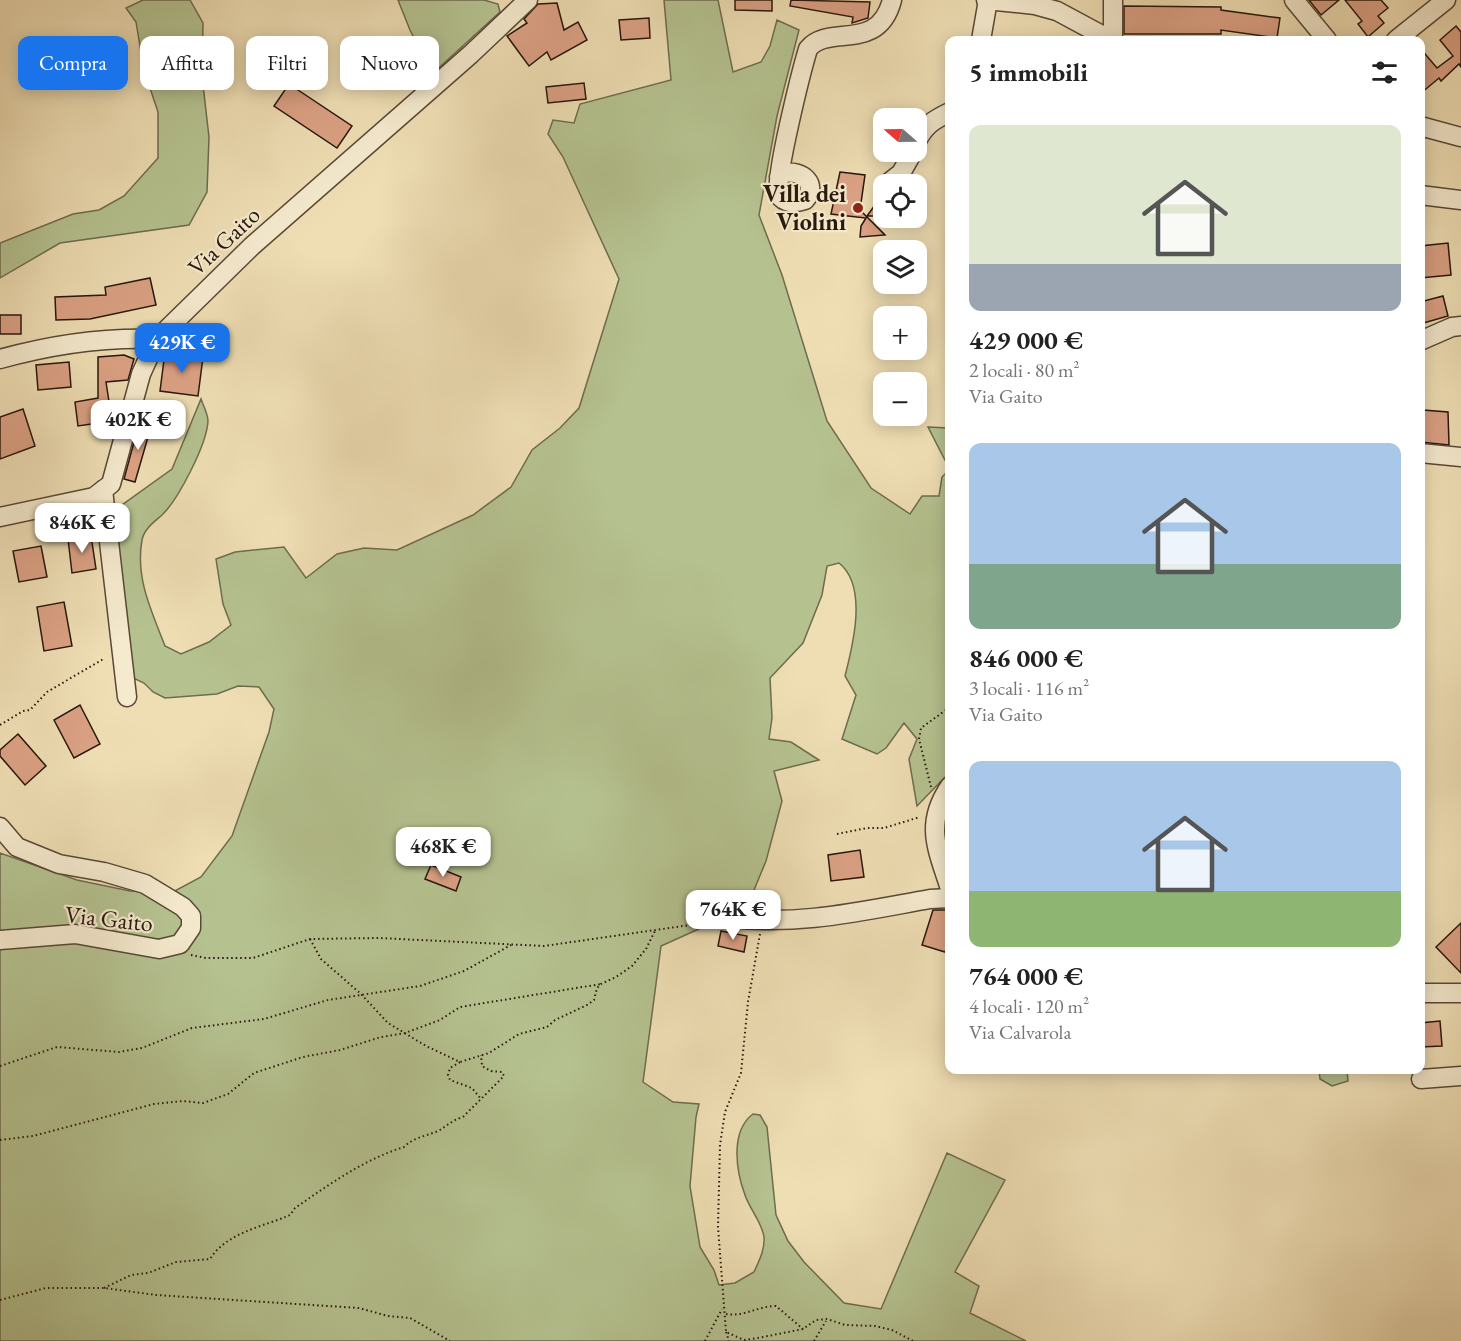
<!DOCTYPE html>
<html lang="it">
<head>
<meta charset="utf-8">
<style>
	:root { --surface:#fff; --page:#f2f2f2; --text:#222; --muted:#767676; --accent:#1a73e8 }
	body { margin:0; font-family:"EB Garamond",serif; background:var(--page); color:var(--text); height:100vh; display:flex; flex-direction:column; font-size:22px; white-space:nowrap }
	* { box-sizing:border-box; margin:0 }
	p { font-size:20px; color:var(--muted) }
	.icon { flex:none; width:33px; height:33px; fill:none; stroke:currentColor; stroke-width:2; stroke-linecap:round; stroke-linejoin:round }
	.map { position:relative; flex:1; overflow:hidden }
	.side { position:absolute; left:945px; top:36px; width:480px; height:1038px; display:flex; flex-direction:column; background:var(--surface); border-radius:12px; box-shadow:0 3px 15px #0003 }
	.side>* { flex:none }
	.guide { position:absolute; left:18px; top:36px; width:570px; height:54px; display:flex; gap:12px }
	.needle { width:39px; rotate:290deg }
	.buttons { position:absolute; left:873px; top:108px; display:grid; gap:12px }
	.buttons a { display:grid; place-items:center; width:54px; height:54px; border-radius:12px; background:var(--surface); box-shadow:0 3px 15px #0003; font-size:30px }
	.price { position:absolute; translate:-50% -51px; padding:0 14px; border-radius:12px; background:#fff; color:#222; font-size:20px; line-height:39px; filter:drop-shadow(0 2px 3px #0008) }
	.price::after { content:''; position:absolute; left:50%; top:36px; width:18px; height:14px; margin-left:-9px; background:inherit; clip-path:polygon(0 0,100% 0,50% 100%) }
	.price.selected { background:var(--accent); color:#fff }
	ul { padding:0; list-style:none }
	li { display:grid; align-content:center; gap:12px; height:318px; padding:0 24px }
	li span { display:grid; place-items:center; height:186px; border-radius:12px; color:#555 }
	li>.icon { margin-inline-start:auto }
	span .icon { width:108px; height:108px; fill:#fffc; stroke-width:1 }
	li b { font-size:26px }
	h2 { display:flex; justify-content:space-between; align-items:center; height:72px; padding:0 24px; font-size:26px }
	.tag { padding:0 21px; border-radius:12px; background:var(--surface); box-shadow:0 3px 15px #0003; font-size:21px; line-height:54px }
	.tag.selected { background:var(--accent); color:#fff }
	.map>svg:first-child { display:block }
</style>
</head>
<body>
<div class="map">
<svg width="1461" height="1341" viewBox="0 0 1461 1341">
	<rect width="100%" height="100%" fill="#efdeb4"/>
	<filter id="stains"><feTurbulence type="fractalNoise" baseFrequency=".00333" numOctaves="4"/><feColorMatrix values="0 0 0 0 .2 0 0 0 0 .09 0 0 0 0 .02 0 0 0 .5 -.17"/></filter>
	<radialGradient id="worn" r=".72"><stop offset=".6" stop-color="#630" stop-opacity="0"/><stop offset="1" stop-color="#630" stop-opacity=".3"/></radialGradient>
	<g fill="#b5c290" stroke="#6e6c4e" stroke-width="1.5">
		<polygon points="143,0 190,0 203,23 202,76 209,137 207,192 189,225 60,243 0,278 0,243 73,214 99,210 124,196 158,158 158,112 144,70 136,22 126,8"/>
		<polygon points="398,0 484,0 498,4 500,12 432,74 410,30"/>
		<path d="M664 0H718L733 72 761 62 770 46 777 20 799 30 777 116 759 215 782 275 827 421 871 488 910 514 922 496H939L942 477 949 470V773L917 806 909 759 917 739 904 723 886 748 877 754 842 739 856 695 845 676C853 645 868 586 839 563L827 566 822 595 803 643 770 678 772 718 769 739 791 742 819 760 774 771 782 801 766 861 754 890 701 928 661 946 643 1082 673 1102 699 1104 696 1117 690 1186 700 1247 714 1270 719 1285 735 1283 754 1272C759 1261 765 1250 764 1237 762 1222 750 1210 745 1195 736 1171 730 1131 753 1114L760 1115 767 1127 776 1215 788 1241 804 1262 844 1303 881 1309 947 1153 1005 1180 955 1272 979 1286 970 1313 1026 1341H0V853L77 880 130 891 173 892 201 877 232 836 269 732 274 709 259 687 238 686 217 694 165 698 153 692 144 683 119 671 115 510 172 469 201 399C203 405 208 414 208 421 207 444 178 500 162 515 154 522 144 529 142 540 135 578 152 612 165 646L181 654 209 642 231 625 223 604 216 559 235 552 284 547 306 578 337 554 364 548 397 550 473 515 511 487 532 450 560 428 579 408 619 279 563 157 548 134 553 120 574 123 580 104 671 80Z"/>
		<polygon points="928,427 949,428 949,468"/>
		<polygon points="1319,1070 1347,1070 1348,1081 1332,1086 1320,1079"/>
	</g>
	<g fill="#dba184" stroke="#28170c" stroke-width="1.5">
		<polygon points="735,0 772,0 772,11 735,10"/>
		<polygon points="791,0 870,2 868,18 852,23 853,17 790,6"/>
		<polygon points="1309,0 1339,0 1321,15"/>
		<polygon points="1345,0 1381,0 1388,8 1378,16 1384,23 1368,37 1358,24 1362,21"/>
		<polygon points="557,3 564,30 578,22 587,40 551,60 547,52 529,66 507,36 527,23 524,19 538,4"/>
		<polygon points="1124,6 1221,7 1221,10 1280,18 1277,38 1221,30 1221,34 1124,34"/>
		<polygon points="649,18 650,38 621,40 619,20"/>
		<polygon points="1456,26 1461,32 1461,67 1459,64 1441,81 1439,78 1420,94 1420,48 1437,68 1453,56 1440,40"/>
		<polygon points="281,52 296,61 280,85 265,76"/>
		<polygon points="584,83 586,99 548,103 546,87"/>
		<polygon points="289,84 352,126 337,148 274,106"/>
		<polygon points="840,172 865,175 860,210 885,235 860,237 861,226 866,218 831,214"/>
		<polygon points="883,194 884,216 867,216"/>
		<polygon points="1448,243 1451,275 1420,278 1420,246"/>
		<polygon points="150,278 156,305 90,319 56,320 55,297 106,295 105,287"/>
		<polygon points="1443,296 1448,316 1420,324 1420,302"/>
		<rect x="0" y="315" width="21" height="19"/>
		<polygon points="165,352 203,357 198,396 160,391"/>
		<polygon points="124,355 134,359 128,380 106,382 112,421 78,426 75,402 98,398 98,357"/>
		<polygon points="69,362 71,387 38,390 36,365"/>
		<polygon points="23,409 35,446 0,459 0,417"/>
		<polygon points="1423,410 1448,412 1449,445 1420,442 1420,421"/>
		<polygon points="140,420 152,423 135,482 124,479"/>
		<polygon points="91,536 96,569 72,573 68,539"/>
		<polygon points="41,546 47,577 19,582 13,551"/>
		<polygon points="64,602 72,646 44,651 37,607"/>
		<polygon points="80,705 100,744 74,758 54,720"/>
		<polygon points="18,734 46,766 25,785 0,756 0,750"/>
		<polygon points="860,850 864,877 831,881 828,855"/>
		<polygon points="431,865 461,877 456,891 425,879"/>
		<polygon points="933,910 950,910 950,938 945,952 922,945"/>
		<polygon points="1461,923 1461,973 1436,947"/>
		<polygon points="721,931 747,936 744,952 718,946"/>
		<polygon points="1440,1021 1442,1046 1420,1047 1420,1023"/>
	</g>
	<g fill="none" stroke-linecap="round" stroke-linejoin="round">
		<defs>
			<g id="minor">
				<polyline points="986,0 1035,5 1057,11 1111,40"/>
				<polyline points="1113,0 1113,40"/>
				<polyline points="1294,0 1327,40"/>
				<polyline points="981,40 988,0"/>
				<polyline points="1396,40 1446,0"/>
				<polyline points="1420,126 1461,137"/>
				<path d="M916 143C924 126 933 120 950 112"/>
				<path d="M779 177 784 173C802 170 819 184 805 200 796 203 784 204 779 195 773 183 802 69 808 49 828 23 878 54 892 0"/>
				<polyline points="887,184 901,173 913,152"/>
				<polyline points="1420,195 1461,200"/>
				<polyline points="1420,341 1452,327 1461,326"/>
				<path d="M0 359C50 345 105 337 157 339"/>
				<polyline points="1420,453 1461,457"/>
				<polyline points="103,490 127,697"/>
				<polyline points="0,517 94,497 111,484 141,374 157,339 252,246 471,54 528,0"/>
				<path d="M950 786C924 824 937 848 950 889"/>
				<polyline points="0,827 17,847 59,864 104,872 145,884 183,907 191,916 191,928 180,944 159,949 75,934 0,940"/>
				<path d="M725 917C795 927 862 911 930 899L950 898"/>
				<polyline points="1420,993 1461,993"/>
				<polyline points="1421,1079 1461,1076"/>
			</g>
		</defs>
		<use href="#minor" stroke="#5a4936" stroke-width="21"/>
		<g stroke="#28170c" stroke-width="2" stroke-dasharray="1.5 3" stroke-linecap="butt">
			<polyline points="0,725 23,711 30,710 47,692 105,658"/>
			<polyline points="931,787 919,739 921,728 950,707"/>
			<polyline points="837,834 867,828 884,828 920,817"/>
			<polyline points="760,934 748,1002 741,1073 725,1112 720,1145 718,1227 726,1332 744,1340 758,1338 803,1329 816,1320 827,1319 845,1325 875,1326 892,1330 913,1341"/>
			<polyline points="310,939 321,959 361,994 388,1023 426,1046 460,1062 489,1053 519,1034 547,1027 555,1020 587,1005 594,1000 597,988 601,984 616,977 632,966 646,949 655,931"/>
			<polyline points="191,955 206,958 253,958 310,939 379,938 544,946 711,922"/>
			<polyline points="460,1062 450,1068 448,1075 450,1080 472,1088 481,1099"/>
			<polyline points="0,1066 57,1047 119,1052 142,1048 192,1028 264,1019 328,1000 420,986 464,971 511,945"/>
			<polyline points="0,1140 33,1136 154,1104 183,1101 203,1103 228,1094 254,1073 303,1057 340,1050 381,1037 405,1033 440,1020 460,1007 601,984"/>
			<path d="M104 1288 131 1275 148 1273 176 1262 210 1259C227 1232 263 1227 290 1215L295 1208C330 1184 363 1160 404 1147 412 1138 426 1136 438 1131 447 1126 452 1120 463 1117L504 1076 502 1072 491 1071 482 1066 481 1055"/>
			<polyline points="0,1300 46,1288 104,1288 156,1295 359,1308 388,1316 410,1318 450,1341"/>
			<path d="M726 1314C744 1317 758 1306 776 1306L803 1329"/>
			<polyline points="726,1332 729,1341"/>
			<polyline points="705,1341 722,1309"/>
			<polyline points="814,1341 826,1321"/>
		</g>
		<use href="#minor" stroke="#f5eace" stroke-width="18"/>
	</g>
	<circle fill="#8f2418" stroke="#f5eace" stroke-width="2" cx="858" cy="208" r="6"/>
	<g text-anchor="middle" stroke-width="4.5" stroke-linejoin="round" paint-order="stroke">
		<g font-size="24" font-weight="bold" fill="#28170c" stroke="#f5eace" text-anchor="end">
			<text x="846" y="202">Villa dei<tspan x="846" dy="28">Violini</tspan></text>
		</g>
		<g font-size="24" fill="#28170c" stroke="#f5eace">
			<text transform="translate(224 241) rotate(-43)" y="8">Via Gaito</text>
			<text transform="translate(109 919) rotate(6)" y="8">Via Gaito</text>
		</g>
	</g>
	<rect width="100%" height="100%" filter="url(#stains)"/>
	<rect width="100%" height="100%" fill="url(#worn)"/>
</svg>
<div class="buttons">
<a><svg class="needle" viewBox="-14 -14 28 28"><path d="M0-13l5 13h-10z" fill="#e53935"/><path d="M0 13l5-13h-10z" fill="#767676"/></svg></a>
<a><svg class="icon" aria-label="locate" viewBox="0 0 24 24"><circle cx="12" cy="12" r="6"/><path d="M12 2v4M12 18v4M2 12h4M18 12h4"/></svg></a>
<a><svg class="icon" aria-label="layers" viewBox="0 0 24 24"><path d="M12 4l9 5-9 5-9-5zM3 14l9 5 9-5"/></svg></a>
<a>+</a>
<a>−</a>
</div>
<b class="price selected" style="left:182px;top:374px">429K €</b>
<b class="price" style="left:138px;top:451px">402K €</b>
<b class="price" style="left:82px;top:554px">846K €</b>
<b class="price" style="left:443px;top:878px">468K €</b>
<b class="price" style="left:733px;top:941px">764K €</b>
<div class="guide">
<a class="tag selected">Compra</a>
<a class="tag">Affitta</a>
<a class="tag">Filtri</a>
<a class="tag">Nuovo</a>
</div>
<section class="side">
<h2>5 immobili<svg class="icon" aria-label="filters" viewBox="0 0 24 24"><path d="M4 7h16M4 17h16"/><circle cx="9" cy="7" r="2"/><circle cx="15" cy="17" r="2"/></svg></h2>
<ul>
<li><span style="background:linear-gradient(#dfe7d0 75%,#9aa5b1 0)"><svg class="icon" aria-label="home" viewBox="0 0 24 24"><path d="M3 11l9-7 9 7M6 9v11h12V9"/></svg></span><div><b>429 000 €</b><p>2 locali · 80 m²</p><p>Via Gaito</p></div></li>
<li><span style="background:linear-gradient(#a9c7e8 65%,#7fa58c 0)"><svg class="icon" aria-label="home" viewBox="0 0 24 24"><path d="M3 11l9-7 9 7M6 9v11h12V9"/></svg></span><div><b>846 000 €</b><p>3 locali · 116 m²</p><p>Via Gaito</p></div></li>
<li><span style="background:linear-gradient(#a9c7e8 70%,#8fb573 0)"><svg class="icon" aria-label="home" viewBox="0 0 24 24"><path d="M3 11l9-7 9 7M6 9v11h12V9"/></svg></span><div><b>764 000 €</b><p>4 locali · 120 m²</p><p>Via Calvarola</p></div></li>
</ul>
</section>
</div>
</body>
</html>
